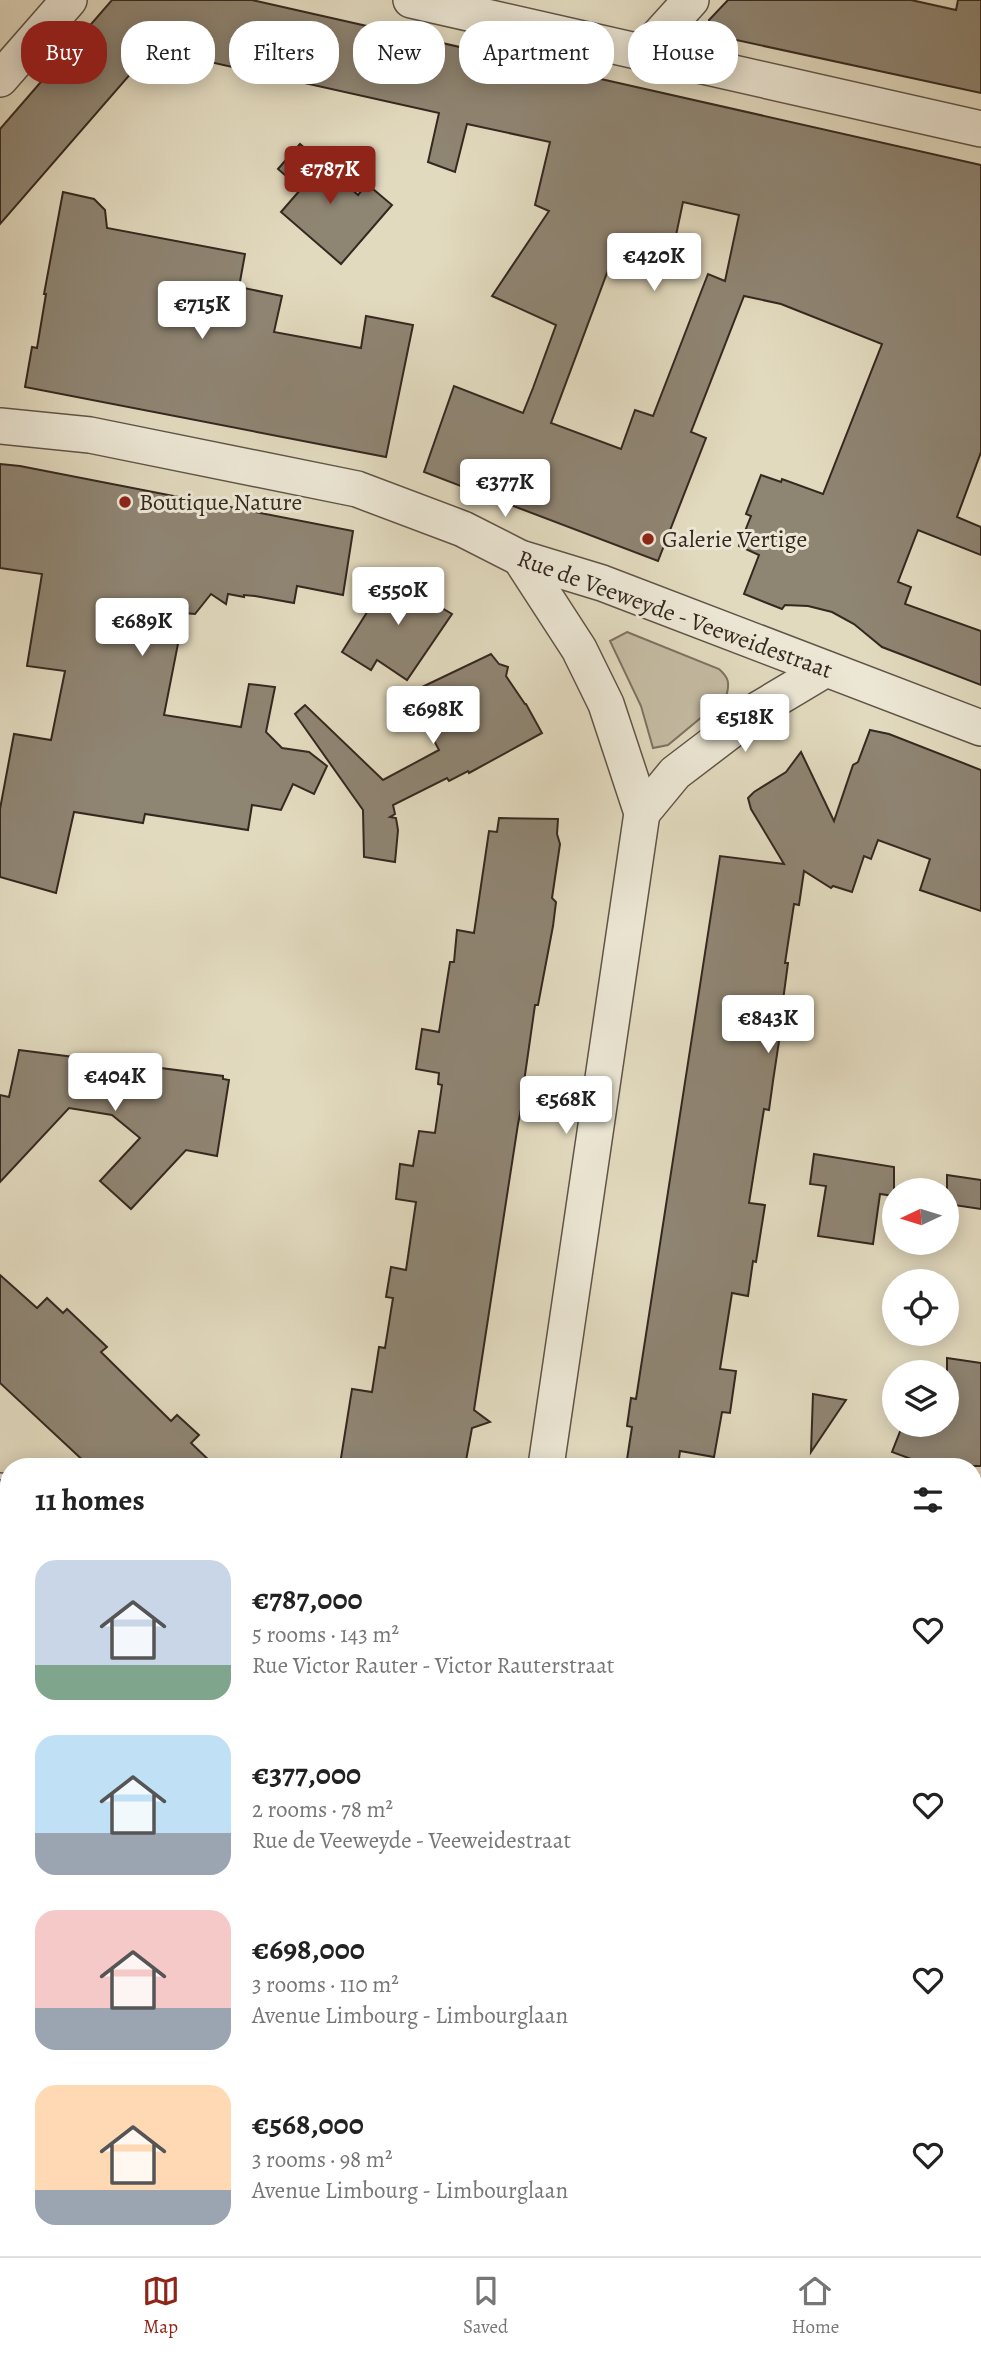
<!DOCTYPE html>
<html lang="en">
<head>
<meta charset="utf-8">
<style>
	:root { --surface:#fff; --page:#f2f2f2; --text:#222; --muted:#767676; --line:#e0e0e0; --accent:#8f2418 }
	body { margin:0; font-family:Alegreya,serif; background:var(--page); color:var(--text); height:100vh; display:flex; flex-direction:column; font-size:26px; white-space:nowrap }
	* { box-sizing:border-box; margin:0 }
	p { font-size:23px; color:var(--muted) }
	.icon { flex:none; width:38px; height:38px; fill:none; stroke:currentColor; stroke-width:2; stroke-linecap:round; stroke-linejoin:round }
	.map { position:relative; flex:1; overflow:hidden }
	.drawer { position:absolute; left:0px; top:1458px; width:982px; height:800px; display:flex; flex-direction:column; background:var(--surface); border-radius:28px 28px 0 0; box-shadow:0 4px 18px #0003 }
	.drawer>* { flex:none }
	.hud { position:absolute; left:21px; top:21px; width:940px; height:63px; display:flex; gap:14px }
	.needle { width:46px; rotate:266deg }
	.buttons { position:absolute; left:882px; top:1178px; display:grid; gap:14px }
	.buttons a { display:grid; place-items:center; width:77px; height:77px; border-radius:50%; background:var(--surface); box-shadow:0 4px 18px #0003; font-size:35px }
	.price { position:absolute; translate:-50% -60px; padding:0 16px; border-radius:7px; background:#fff; color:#222; font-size:23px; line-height:46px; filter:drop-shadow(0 2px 4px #0008) }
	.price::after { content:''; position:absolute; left:50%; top:42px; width:21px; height:16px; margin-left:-10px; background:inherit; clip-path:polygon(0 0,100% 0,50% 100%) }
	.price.selected { background:var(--accent); color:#fff }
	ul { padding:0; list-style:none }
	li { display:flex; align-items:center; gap:21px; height:175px; padding:0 35px }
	li span { display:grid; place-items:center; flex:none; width:196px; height:140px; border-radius:21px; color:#555 }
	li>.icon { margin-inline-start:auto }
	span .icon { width:84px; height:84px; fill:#fffc; stroke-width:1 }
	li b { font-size:30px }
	h2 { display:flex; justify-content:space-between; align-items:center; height:84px; padding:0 35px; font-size:30px }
	.tag { padding:0 24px; border-radius:28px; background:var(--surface); box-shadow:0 4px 18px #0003; font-size:24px; line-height:63px }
	.tag.selected { background:var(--accent); color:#fff }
	.tabs { display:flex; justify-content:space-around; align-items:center; height:98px; border-top:2px solid var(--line); background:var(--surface); font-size:19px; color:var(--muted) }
	.tabs a { display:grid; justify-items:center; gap:4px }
	.tabs .selected { color:var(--accent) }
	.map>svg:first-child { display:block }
</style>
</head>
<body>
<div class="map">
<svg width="981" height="2256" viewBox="0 0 981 2256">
	<rect width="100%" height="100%" fill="#e2dabf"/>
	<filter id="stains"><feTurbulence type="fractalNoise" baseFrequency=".00286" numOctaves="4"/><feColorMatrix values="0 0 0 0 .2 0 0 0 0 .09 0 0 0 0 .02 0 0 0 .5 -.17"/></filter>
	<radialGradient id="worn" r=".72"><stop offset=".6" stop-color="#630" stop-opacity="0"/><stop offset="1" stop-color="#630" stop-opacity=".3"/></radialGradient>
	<g fill="#c5bca4" stroke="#7d7262" stroke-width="2">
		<path d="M627 632 719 669C729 678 730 683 726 697L668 745 653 748 641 706 610 641Z"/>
		<polygon points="30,2249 690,2249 695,2256 19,2256"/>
	</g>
	<g fill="#8f8573" stroke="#352820" stroke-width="2" fill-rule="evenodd">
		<path d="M112 0H252L981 165V452L957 517 981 527V555L918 530 898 582 911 587 905 604 981 631V685L882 647 854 624 832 612 808 606 785 605 782 609 744 594 759 555 739 546 751 516 746 514 761 475 781 482 782 479 823 494 882 344 781 304 744 296 691 432 706 438 658 561 424 472 454 386 523 413 533 388 556 325 492 296 549 211 535 205 550 142 467 124 455 172 428 162 439 113 152 49 0 224V129ZM683 202 739 215 725 281 708 274 653 416 635 410 621 449 551 423 620 238 671 259Z"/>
		<polygon points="728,0 911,0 956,10 958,0 981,0 981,93 713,35 709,20"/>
		<polygon points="300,144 358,195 367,184 392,205 341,264 281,212 301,189 278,169"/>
		<polygon points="63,192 94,199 105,210 107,228 245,254 239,287 282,296 274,332 361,348 366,316 413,325 386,457 25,387 32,347 37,348 46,294 44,294"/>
		<polygon points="0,464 20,466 353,531 343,595 297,586 294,603 255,596 244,595 244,597 228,594 226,604 211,594 195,614 184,613 164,715 241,727 249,684 275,687 266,732 282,748 309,752 327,766 314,794 293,784 281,810 252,805 248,830 145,814 143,823 74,812 56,893 0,877 0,809 14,734 51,740 65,671 27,666 42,574 0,568"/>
		<polygon points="393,571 434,593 437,605 452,614 407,680 377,660 371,670 342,652"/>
		<polygon points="491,654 499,664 508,667 506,676 525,704 526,704 542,733 469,773 468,771 449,781 447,778 393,805 395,814 390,817 396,818 398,830 395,862 364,857 363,810 295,714 305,705 383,780 439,750 419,712 439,701 420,688"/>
		<polygon points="870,730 889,734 981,770 981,911 920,890 930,859 878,840 871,859 864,856 852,892 833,886 831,888 804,871 799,905 794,904 785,963 788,963 782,1008 784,1008 773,1081 769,1110 764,1109 749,1203 765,1205 756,1262 753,1261 748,1296 732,1293 720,1369 736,1371 730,1413 722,1412 714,1457 680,1451 678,1466 626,1466 632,1427 627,1426 631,1398 636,1399 720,856 784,864 751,809 748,798 754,792 786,772 801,752 834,821 853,765 858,762"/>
		<polygon points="499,818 558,819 557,834 560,844 552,898 556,902 553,926 538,1005 535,1005 523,1089 525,1090 518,1124 474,1410 490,1422 472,1428 465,1466 354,1466 355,1463 343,1461 341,1458 352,1389 372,1392 379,1347 385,1348 393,1298 386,1297 391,1267 406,1270 416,1202 396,1199 400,1164 413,1166 419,1131 435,1133 442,1085 438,1084 439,1073 416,1069 422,1029 439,1032 450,962 454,962 457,930 474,933 489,831 497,832"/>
		<polygon points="19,1050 223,1076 223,1079 229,1080 217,1156 186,1150 131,1209 100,1181 140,1138 112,1115 69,1108 0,1182 0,1095 9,1097"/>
		<polygon points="814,1154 894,1167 894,1196 880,1194 873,1244 818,1236 826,1186 810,1184"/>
		<polygon points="947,1175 981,1180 981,1209 947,1204"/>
		<polygon points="0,1275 37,1308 47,1298 63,1313 67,1309 107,1347 101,1352 171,1421 177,1415 199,1435 191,1443 215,1466 89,1466 0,1383"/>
		<polygon points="947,1358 981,1363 981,1466 930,1466 892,1452 903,1424 947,1424"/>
		<polygon points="813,1394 846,1400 811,1452"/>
	</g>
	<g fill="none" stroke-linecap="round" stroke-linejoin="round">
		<defs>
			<g id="minor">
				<polyline points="411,0 981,129"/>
				<polyline points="643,53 691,0"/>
				<polyline points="0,79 69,0"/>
				<polyline points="0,426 90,435 357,489 463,529 520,558 602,583 981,728"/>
				<polyline points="520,558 579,649 606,704 642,813 546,1466"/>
				<polyline points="642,813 675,773 759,709 826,669"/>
				<polyline points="0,1491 9,1499"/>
				<polyline points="973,1640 981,1635"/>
				<polyline points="0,1834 9,1836"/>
				<polyline points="973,2054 981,2056"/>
				<polyline points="0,2243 9,2237"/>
				<polyline points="708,2249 714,2256"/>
			</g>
		</defs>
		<use href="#minor" stroke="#605448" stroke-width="38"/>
		<use href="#minor" stroke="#ece7d5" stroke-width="35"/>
		<g stroke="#352820" stroke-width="2">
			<polyline points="0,1480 9,1488"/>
			<polyline points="0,1501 9,1509"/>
			<polyline points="699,2249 705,2256"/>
			<polyline points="718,2249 723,2256"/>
		</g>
	</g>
	<g fill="#8f2418" stroke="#ece7d5" stroke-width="2.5">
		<circle cx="125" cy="502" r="7"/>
		<circle cx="648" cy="539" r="7"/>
	</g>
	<g text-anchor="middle" stroke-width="6" stroke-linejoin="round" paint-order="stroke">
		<g font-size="24" fill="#352820" stroke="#ece7d5" text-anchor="start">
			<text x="139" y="510">Boutique Nature</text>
			<text x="662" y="547">Galerie Vertige</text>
		</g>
		<g font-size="24" fill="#352820" stroke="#ece7d5">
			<text transform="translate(675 614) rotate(20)" y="8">Rue de Veeweyde - Veeweidestraat</text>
		</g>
	</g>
	<rect width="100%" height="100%" filter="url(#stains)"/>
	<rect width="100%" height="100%" fill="url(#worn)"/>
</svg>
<div class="buttons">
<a><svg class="needle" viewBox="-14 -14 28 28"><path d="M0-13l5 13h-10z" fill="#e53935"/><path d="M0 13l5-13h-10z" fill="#767676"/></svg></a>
<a><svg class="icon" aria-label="locate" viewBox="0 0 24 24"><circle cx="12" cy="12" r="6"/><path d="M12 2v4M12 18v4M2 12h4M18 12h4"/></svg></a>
<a><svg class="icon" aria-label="layers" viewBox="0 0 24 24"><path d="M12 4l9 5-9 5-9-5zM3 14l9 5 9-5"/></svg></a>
</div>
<b class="price selected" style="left:330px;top:206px">€787K</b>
<b class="price" style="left:654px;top:293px">€420K</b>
<b class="price" style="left:202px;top:341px">€715K</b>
<b class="price" style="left:505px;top:519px">€377K</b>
<b class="price" style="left:398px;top:627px">€550K</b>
<b class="price" style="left:142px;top:658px">€689K</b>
<b class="price" style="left:433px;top:746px">€698K</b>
<b class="price" style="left:745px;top:754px">€518K</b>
<b class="price" style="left:768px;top:1055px">€843K</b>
<b class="price" style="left:115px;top:1113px">€404K</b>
<b class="price" style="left:566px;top:1136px">€568K</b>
<div class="hud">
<a class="tag selected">Buy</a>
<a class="tag">Rent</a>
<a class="tag">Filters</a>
<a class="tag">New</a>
<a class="tag">Apartment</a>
<a class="tag">House</a>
</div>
<section class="drawer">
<h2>11 homes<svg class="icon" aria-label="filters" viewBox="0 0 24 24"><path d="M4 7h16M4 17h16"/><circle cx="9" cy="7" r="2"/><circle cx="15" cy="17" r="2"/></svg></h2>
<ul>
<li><span style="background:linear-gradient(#c9d6e8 75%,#7fa58c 0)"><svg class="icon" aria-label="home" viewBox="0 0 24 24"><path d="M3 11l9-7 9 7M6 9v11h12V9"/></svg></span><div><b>€787,000</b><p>5 rooms · 143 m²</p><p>Rue Victor Rauter - Victor Rauterstraat</p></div><svg class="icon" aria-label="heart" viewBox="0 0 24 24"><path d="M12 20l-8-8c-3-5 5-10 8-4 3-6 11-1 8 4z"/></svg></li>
<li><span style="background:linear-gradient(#bfe0f5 70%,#9aa5b1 0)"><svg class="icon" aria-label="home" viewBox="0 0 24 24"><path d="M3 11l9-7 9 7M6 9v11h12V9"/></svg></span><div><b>€377,000</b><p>2 rooms · 78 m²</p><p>Rue de Veeweyde - Veeweidestraat</p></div><svg class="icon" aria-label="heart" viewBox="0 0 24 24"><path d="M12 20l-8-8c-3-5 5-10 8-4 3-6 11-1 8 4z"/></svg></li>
<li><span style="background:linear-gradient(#f6c9c9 70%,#9aa5b1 0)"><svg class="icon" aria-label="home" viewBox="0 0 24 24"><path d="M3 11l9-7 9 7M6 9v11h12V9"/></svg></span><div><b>€698,000</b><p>3 rooms · 110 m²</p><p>Avenue Limbourg - Limbourglaan</p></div><svg class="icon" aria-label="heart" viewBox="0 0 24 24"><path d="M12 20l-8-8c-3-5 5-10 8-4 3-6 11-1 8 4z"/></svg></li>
<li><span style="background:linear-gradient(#ffd9b3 75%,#9aa5b1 0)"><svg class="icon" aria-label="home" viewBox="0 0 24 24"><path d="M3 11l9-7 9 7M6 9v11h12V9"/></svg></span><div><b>€568,000</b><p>3 rooms · 98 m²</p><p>Avenue Limbourg - Limbourglaan</p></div><svg class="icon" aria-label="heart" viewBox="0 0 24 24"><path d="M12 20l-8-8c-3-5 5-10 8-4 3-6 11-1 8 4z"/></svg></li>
</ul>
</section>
</div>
<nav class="tabs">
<a class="selected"><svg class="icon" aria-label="map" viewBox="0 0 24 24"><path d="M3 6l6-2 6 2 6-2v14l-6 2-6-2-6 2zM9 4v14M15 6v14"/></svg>Map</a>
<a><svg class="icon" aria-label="saved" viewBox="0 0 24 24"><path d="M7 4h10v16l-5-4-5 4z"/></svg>Saved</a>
<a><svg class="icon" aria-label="home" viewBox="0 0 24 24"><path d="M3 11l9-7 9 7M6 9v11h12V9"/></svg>Home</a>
</nav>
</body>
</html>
